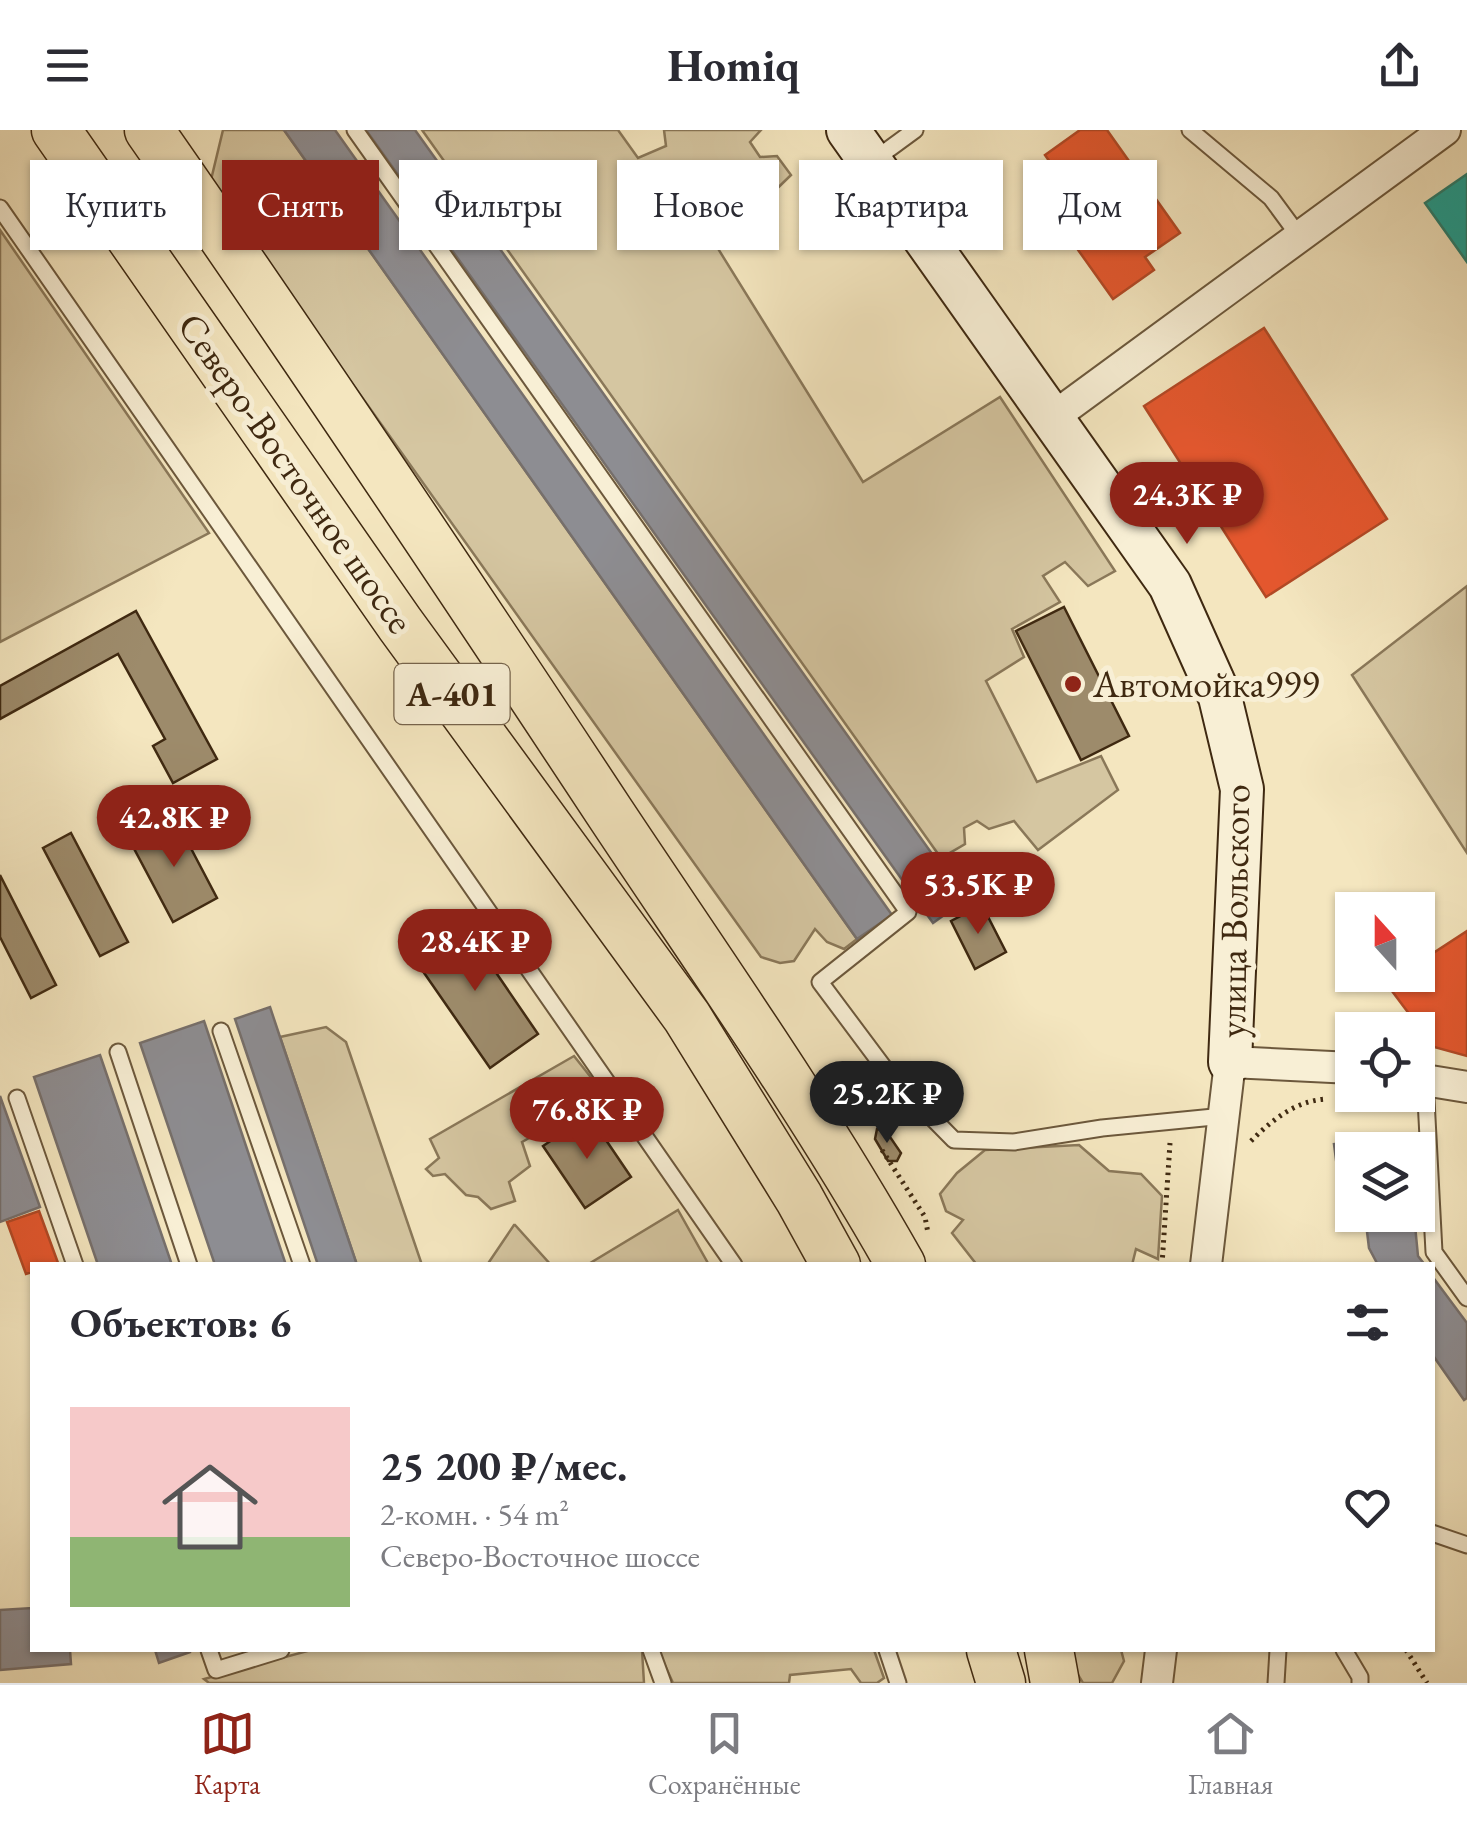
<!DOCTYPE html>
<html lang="ru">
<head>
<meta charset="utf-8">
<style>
	:root { --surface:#fff; --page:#f7f7f7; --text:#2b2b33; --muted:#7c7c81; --line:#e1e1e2; --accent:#8f2418 }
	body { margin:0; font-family:"EB Garamond",serif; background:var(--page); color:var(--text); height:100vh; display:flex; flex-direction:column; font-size:38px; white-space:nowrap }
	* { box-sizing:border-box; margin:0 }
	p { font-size:32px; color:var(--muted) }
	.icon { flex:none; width:55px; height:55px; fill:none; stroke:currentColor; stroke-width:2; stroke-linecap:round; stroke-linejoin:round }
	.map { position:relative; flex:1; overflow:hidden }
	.sheet { position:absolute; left:30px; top:1132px; width:1405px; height:390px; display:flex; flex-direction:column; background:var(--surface); border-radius:0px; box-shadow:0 2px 8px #0004 }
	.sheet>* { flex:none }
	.hud { position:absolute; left:30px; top:30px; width:1408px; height:90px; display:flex; gap:20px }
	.needle { width:65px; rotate:339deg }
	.fabs { position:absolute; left:1335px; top:762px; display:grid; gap:20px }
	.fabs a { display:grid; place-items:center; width:100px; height:100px; border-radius:0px; background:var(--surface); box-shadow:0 2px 8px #0004; font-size:50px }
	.price { position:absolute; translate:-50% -85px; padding:0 22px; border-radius:35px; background:var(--accent); color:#fff; font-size:32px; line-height:65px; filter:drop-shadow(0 2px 5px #0008) }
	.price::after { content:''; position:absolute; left:50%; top:60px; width:30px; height:22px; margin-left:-15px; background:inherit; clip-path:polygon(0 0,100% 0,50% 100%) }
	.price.current { background:#222; color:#fff }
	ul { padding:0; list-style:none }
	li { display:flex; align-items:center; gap:30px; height:250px; padding:0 40px }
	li+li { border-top:2px solid var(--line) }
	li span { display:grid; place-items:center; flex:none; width:280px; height:200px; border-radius:0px; color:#555 }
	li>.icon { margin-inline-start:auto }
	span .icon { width:120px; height:120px; fill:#fffc; stroke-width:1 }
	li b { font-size:42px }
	h2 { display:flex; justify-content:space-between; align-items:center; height:120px; padding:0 40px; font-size:42px }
	.tag { padding:0 35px; border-radius:0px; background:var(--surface); box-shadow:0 2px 8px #0004; font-size:35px; line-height:90px }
	.tag.current { background:var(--accent); color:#fff }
	header { display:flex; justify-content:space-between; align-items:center; height:130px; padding:0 40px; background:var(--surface); font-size:45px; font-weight:700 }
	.tab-bar { display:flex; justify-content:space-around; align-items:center; height:140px; border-top:2px solid var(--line); background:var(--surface); font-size:28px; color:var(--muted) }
	.tab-bar a { display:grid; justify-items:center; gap:5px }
	.tab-bar .current { color:var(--accent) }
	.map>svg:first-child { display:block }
</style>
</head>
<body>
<header><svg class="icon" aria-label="menu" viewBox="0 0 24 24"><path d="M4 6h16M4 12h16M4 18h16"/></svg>Homiq<svg class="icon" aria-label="share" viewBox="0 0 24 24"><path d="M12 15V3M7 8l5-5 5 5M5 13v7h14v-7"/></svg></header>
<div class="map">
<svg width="1467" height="1553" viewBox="0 0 1467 1553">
	<rect width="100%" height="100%" fill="#f4e6bf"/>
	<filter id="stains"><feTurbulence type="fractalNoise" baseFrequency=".002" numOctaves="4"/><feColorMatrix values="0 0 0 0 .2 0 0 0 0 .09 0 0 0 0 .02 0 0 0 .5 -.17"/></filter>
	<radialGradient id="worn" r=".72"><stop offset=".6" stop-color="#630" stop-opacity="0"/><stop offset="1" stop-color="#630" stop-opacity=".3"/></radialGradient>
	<g fill="#d5c6a1" stroke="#8a7859" stroke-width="2.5">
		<polygon points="223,0 284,0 857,809 844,819 827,812 815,799 794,831 780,833 761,827 210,54"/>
		<polygon points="422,0 618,0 638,28 666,16 664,0 761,0 750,12 760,27 777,26 791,45 717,117 863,352 1000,267 1115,441 1088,456 1065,432 1043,446 1060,472 1012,499 1024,527 986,551 1037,652 1101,626 1118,660 1038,720 1014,691 989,699 977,691 964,698 965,714 941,728"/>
		<polygon points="0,100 209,403 0,512"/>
		<polygon points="1467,456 1467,723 1352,545"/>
		<polygon points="326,897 346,912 422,1135 357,1135 280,907"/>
		<polygon points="574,926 597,955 586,976 522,1012 530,1036 509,1052 515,1071 491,1079 478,1067 466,1065 445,1044 433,1046 426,1039 439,1028 430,1009"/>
		<polygon points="1079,1015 1109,1041 1141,1044 1162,1066 1158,1129 1136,1119 1132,1135 977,1135 952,1103 963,1090 946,1081 940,1064 957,1043 985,1020"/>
		<polygon points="678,1080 709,1135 587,1135"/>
		<polygon points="514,1095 515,1095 551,1135 487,1135"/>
		<polygon points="311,1520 642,1520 644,1553 209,1553 204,1549"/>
		<polygon points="658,1520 874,1520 884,1548 877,1553 861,1553 851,1539 790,1545 789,1553 673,1553"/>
		<polygon points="1067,1520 1121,1520 1124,1531 1112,1553 1083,1553 1072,1535"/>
	</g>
	<g fill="#e4572e" stroke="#b24925" stroke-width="2.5">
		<polygon points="1080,0 1107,0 1180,103 1145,127 1154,140 1113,169 1029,51 1052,35 1045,25"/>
		<polygon points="1264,198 1387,389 1266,467 1144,276"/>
		<polygon points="1467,801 1467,926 1434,917 1386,853 1399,845 1418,845 1418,833"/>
		<polygon points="39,1081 58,1133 32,1135 32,1142 26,1144 7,1092"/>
	</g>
	<polygon fill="#17a398" stroke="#237e70" stroke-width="2.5" points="1467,44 1467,132 1425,73"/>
	<g fill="#8d8d92" stroke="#766f6b" stroke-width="2.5">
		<polygon points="284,0 335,0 892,785 857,809"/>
		<polygon points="366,0 415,0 965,770 933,793"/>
		<polygon points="270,877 280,907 357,1135 318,1135 235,889"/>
		<polygon points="204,891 286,1135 215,1135 140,913"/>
		<polygon points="100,925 172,1135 98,1135 34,947"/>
		<polygon points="0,966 40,1077 0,1092"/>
		<polygon points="1405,1006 1407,1020 1352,1020 1352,1068 1341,1069 1334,1014"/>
		<polygon points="1365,1085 1414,1085 1418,1126 1425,1135 1378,1135 1369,1118"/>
		<polygon points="1432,1146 1467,1193 1467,1268 1464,1270 1432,1224"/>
		<polygon points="32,1478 32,1520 70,1520 71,1534 0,1540 0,1480"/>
		<polygon points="155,1520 190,1520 190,1522 159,1533"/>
	</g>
	<g fill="#9d8b6b" stroke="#3f2911" stroke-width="2.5">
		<polygon points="1064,477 1129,606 1081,630 1016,501"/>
		<polygon points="136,481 217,629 173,653 153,616 165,609 118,524 0,589 0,556"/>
		<polygon points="175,688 217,768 173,792 130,711"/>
		<polygon points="71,703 128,812 100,826 43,718"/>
		<polygon points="0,745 56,855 31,868 0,807"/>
		<polygon points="982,775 1006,822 975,839 951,791"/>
		<polygon points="460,790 538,904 490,938 411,824"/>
		<polygon points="589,985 631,1047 585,1078 543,1016"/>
		<polygon points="877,999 886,1001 901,1023 897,1031 888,1031 875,1009"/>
	</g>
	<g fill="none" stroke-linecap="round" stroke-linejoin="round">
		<defs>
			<g id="lane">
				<polyline points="355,0 908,782 820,852 888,943 954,1010 1014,1012 1102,998 1224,986"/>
				<polyline points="1190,0 1271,68 1299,106"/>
				<polyline points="874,30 915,0"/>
				<polyline points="0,78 734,1135"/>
				<polyline points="221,901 302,1135"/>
				<polyline points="118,922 189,1135"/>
				<polyline points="1425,950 1434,1122 1467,1168"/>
				<polyline points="17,968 75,1135"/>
				<polyline points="1432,1403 1467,1415"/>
				<polyline points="209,1520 216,1540 281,1520"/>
				<polyline points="651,1520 663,1553"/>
				<polyline points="887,1520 898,1553"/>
				<polyline points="1344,1520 1360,1547 1360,1553"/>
				<polyline points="1276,1553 1278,1520"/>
			</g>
			<g id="street">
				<polyline points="1052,288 1445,0"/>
				<polyline points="1418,949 1467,957"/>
				<polyline points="1206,1135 1230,932 1352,938"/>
				<polyline points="1157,1553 1161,1520"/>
			</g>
			<polyline id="secondary" points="848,0 1170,455 1220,567 1242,659 1230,932"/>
			<g id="primary">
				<polyline points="56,0 400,494 687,887 799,1068 836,1135"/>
				<path d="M149 0C306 225 459 454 610 683 709 832 813 979 901 1135"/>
				<polyline points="991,1520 1001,1553"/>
				<polyline points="1049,1520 1055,1553"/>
			</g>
		</defs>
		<use href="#lane" stroke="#6c583c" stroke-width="19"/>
		<use href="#street" stroke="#6c583c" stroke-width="34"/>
		<use href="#secondary" stroke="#3f2911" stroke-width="46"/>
		<use href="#primary" stroke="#3f2911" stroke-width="51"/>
		<g stroke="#3f2911" stroke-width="5" stroke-dasharray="2.5 5" stroke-linecap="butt">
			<polyline points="1362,967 1400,971"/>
			<path d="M1251 1011C1272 990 1295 971 1326 969"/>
			<polyline points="882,1020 925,1087 928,1103"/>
			<polyline points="1162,1135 1170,1013"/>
			<polyline points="1406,1520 1427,1553"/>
		</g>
		<use href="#lane" stroke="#f8efd5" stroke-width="15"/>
		<use href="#street" stroke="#f8efd5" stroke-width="30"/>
		<use href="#secondary" stroke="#f8efd5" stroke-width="42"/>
		<use href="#primary" stroke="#f4e6bf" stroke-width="48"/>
	</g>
	<circle fill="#8f2418" stroke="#f8efd5" stroke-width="4" cx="1073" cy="554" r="10"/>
	<g text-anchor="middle" stroke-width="10" stroke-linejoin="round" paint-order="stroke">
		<rect fill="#f8efd5" stroke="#76644c" stroke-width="2.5" x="394.5" y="534" width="115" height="60" rx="8"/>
		<g font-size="35" font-weight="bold" fill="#3f2911">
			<text x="452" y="576">А-401</text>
		</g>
		<g font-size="38" fill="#3f2911" stroke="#f8efd5">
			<text transform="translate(296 343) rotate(55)" y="13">Северо-Восточное шоссе</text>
			<text transform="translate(1234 781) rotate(-89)" y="13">улица Вольского</text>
		</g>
		<g font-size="38" fill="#3f2911" stroke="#f8efd5" text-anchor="start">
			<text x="1093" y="567">Автомойка999</text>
		</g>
	</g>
	<rect width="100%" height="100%" filter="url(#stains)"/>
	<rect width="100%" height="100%" fill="url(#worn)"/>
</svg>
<div class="fabs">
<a><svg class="needle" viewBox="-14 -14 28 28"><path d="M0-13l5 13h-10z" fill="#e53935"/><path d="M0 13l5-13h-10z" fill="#7c7c81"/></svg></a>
<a><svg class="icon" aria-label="locate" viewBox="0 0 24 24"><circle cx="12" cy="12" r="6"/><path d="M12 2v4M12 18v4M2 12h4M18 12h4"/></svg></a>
<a><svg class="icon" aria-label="layers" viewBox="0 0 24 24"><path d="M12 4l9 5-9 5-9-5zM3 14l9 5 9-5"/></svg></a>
</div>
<b class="price" style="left:1187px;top:417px">24.3K ₽</b>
<b class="price" style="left:174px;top:740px">42.8K ₽</b>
<b class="price" style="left:978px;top:807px">53.5K ₽</b>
<b class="price" style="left:475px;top:864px">28.4K ₽</b>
<b class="price current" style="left:887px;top:1016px">25.2K ₽</b>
<b class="price" style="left:587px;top:1032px">76.8K ₽</b>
<div class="hud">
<a class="tag">Купить</a>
<a class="tag current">Снять</a>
<a class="tag">Фильтры</a>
<a class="tag">Новое</a>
<a class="tag">Квартира</a>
<a class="tag">Дом</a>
</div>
<section class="sheet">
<h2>Объектов: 6<svg class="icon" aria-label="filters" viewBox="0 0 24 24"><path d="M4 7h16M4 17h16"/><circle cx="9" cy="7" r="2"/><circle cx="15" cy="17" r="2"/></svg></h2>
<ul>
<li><span style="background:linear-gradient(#f6c9c9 65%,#8fb573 0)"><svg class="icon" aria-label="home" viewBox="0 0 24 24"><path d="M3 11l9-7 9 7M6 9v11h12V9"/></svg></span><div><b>25 200 ₽/мес.</b><p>2-комн. · 54 m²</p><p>Северо-Восточное шоссе</p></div><svg class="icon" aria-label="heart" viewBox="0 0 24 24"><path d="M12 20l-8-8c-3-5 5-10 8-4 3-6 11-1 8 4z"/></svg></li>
</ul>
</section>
</div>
<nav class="tab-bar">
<a class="current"><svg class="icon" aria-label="map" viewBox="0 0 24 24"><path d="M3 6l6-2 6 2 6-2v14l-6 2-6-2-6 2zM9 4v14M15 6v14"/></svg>Карта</a>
<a><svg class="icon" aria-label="saved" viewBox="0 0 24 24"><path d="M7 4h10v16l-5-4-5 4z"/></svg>Сохранённые</a>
<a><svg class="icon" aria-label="home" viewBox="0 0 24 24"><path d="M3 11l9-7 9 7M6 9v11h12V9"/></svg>Главная</a>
</nav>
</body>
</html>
